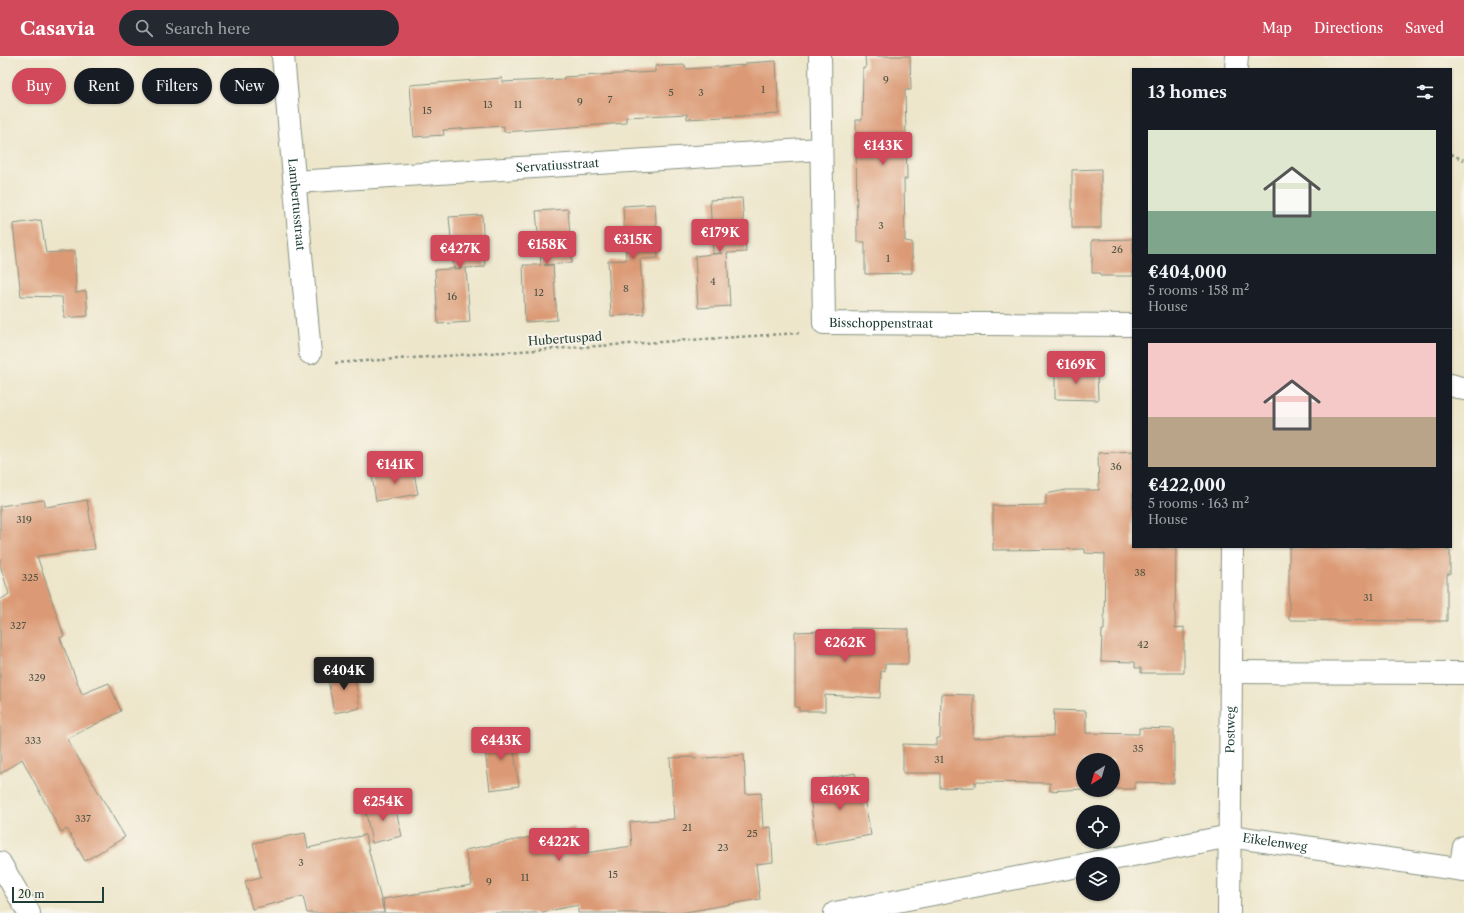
<!DOCTYPE html>
<html lang="en">
<head>
<meta charset="utf-8">
<style>
	:root { --surface:#171b24; --page:#242831; --text:#f1f3f6; --muted:#9ea1a6; --line:#363941; --accent:#d1495b }
	body { margin:0; font-family:"Libre Caslon Text",serif; background:var(--page); color:var(--text); height:100vh; display:flex; flex-direction:column; font-size:15px; white-space:nowrap }
	* { box-sizing:border-box; margin:0 }
	p { font-size:13px; color:var(--muted) }
	.icon { flex:none; width:22px; height:22px; fill:none; stroke:currentColor; stroke-width:2; stroke-linecap:round; stroke-linejoin:round }
	.map { position:relative; flex:1; overflow:hidden }
	.details { position:absolute; left:1132px; top:12px; width:320px; height:480px; display:flex; flex-direction:column; background:var(--surface); border-radius:0px; box-shadow:0 1px 3px #0004 }
	.details>* { flex:none }
	.banner { position:absolute; left:12px; top:12px; width:380px; height:36px; display:flex; gap:8px }
	.needle { width:26px; rotate:217deg }
	.controls { position:absolute; left:1076px; top:697px; display:grid; gap:8px }
	.controls a { display:grid; place-items:center; width:44px; height:44px; border-radius:50%; background:var(--surface); box-shadow:0 1px 3px #0004; font-size:20px }
	.scale { position:absolute; left:12px; bottom:10px; width:92px; box-sizing:border-box; padding-left:4px; border:2px solid #1f3d34; border-top:0; font-size:11px; line-height:14px; white-space:nowrap; color:#1f3d34; -webkit-text-stroke:3px #f7f3e8; paint-order:stroke }
	.price { position:absolute; translate:-50% -34px; padding:0 9px; border-radius:4px; background:var(--accent); color:#fff; font-size:13px; line-height:26px; filter:drop-shadow(0 1px 2px #0008) }
	.price::after { content:''; position:absolute; left:50%; top:24px; width:12px; height:9px; margin-left:-6px; background:inherit; clip-path:polygon(0 0,100% 0,50% 100%) }
	.price.current { background:#222; color:#fff }
	ul { padding:0; list-style:none }
	li { display:grid; align-content:center; gap:8px; height:212px; padding:0 16px }
	li+li { border-top:1px solid var(--line) }
	li span { display:grid; place-items:center; height:124px; border-radius:0px; color:#555 }
	li>.icon { margin-inline-start:auto }
	span .icon { width:72px; height:72px; fill:#fffc; stroke-width:1 }
	li b { font-size:17px }
	h2 { display:flex; justify-content:space-between; align-items:center; height:48px; padding:0 16px; font-size:17px }
	.chip { padding:0 14px; border-radius:18px; background:var(--surface); box-shadow:0 1px 3px #0004; font-size:14px; line-height:36px }
	.chip.current { background:var(--accent); color:#fff }
	header { display:flex; align-items:center; gap:24px; box-sizing:border-box; height:56px; padding:0 20px; background:var(--accent); color:#fff }
	header strong { font-size:19px }
	nav { display:flex; gap:22px; margin-inline-start:auto; font-size:14px }
	.search { width:280px; height:36px; background:var(--page); display:flex; align-items:center; gap:10px; box-sizing:border-box; padding:0 14px; border-radius:22px; color:var(--muted); font-size:15px }
	.map>svg:first-child { display:block }
</style>
</head>
<body>
<header>
<strong>Casavia</strong>
<div class="search"><svg class="icon" aria-label="search" viewBox="0 0 24 24"><circle cx="10" cy="10" r="6"/><path d="M15 15l6 6"/></svg>Search here</div>
<nav><a>Map</a><a>Directions</a><a>Saved</a></nav>
</header>
<div class="map">
<svg width="1464" height="857" viewBox="0 0 1464 857">
	<rect width="100%" height="100%" fill="#f7f3e8"/>
	<filter id="ink" filterUnits="userSpaceOnUse"><feTurbulence type="fractalNoise" baseFrequency=".025" numOctaves="2"/><feDisplacementMap in="SourceGraphic" scale="8" xChannelSelector="R" yChannelSelector="G"/><feConvolveMatrix kernelMatrix="1 2 1 2 8 2 1 2 1" color-interpolation-filters="sRGB"/></filter>
	<filter id="wash" filterUnits="userSpaceOnUse"><feTurbulence type="fractalNoise" baseFrequency=".012" numOctaves="4" result="noise"/><feDisplacementMap in="SourceGraphic" scale="16" xChannelSelector="R" yChannelSelector="G"/><feGaussianBlur stdDeviation="0.9" result="paint"/><feColorMatrix in="noise" values="0 0 0 0 0 0 0 0 0 0 0 0 0 0 0 0 0 1.4 0 .05"/><feComposite in="paint" operator="in"/></filter>
	<g filter="url(#wash)">
		<rect width="100%" height="100%" fill="#ede6cb"/>
		<g id="blocks">
			<g fill="#db9a74">
				<polygon points="865,0 910,0 911,34 905,34 907,123 904,123 905,185 912,186 912,217 865,218 865,186 857,186 856,64 862,64 863,12 866,12"/>
				<polygon points="776,5 779,58 687,63 687,58 626,61 626,67 504,76 504,70 443,74 444,79 414,81 410,29 502,22 502,26 564,23 564,21 655,16 655,10 685,9 686,13 746,9 746,7"/>
				<polygon points="1101,113 1101,172 1072,172 1072,114"/>
				<polygon points="742,142 746,196 727,197 730,250 698,252 695,200 722,197 713,198 710,144"/>
				<polygon points="655,148 658,202 640,203 644,258 611,260 608,205 626,204 623,150"/>
				<polygon points="568,153 572,207 544,209 553,209 557,264 525,266 523,209 541,209 536,155"/>
				<polygon points="482,159 485,211 466,212 470,266 438,268 435,214 462,212 454,213 449,161"/>
				<polygon points="41,164 46,197 75,195 76,237 86,235 88,260 64,262 62,241 21,240 13,168"/>
				<polygon points="1133,183 1133,220 1100,220 1100,217 1092,217 1092,184"/>
				<polygon points="1055,314 1097,315 1098,344 1055,343"/>
				<polygon points="1133,395 1133,491 1176,491 1175,572 1184,571 1184,617 1141,617 1141,612 1135,612 1135,606 1101,605 1102,574 1104,574 1105,498 1085,497 1085,493 993,494 993,450 1046,449 1046,438 1066,434 1099,434 1098,397"/>
				<polygon points="413,412 418,438 376,445 372,420"/>
				<polygon points="44,444 46,451 87,444 95,493 37,500 64,580 60,582 82,638 109,627 121,655 67,683 125,781 85,805 67,773 61,776 22,703 0,718 0,544 9,538 0,509 0,450"/>
				<polygon points="1289,491 1447,491 1447,494 1450,495 1450,518 1447,518 1447,565 1289,564"/>
				<polygon points="851,572 909,573 908,608 885,608 885,615 881,615 880,642 825,639 825,655 799,655 799,651 795,651 795,576 851,574"/>
				<polygon points="353,613 360,652 334,657 327,618"/>
				<polygon points="941,638 974,639 973,682 1053,680 1054,654 1086,655 1086,677 1139,678 1139,672 1174,673 1174,727 1135,726 1135,733 1113,733 1113,704 1083,704 1083,733 1050,735 1050,727 975,726 975,731 940,732 940,717 903,717 903,688 937,689 937,682 940,682"/>
				<polygon points="511,675 519,730 490,734 483,679"/>
				<polygon points="744,699 746,738 761,737 763,772 771,771 773,806 756,808 760,843 680,857 578,857 578,849 538,857 307,857 303,840 252,853 245,825 261,821 253,787 305,777 308,792 365,779 384,856 383,843 472,829 465,794 576,772 579,798 632,790 630,766 674,763 670,702 693,701 694,703"/>
				<polygon points="855,717 858,731 862,731 871,779 816,789 810,741 822,738 820,724"/>
				<polygon points="394,746 402,780 372,787 365,752"/>
			</g>
		</g>
	</g>
	<g filter="url(#ink)">
		<use href="#blocks" fill-opacity="0" stroke="#869280" stroke-width="1"/>
		<g fill="none" stroke-linecap="round" stroke-linejoin="round">
			<defs>
				<g id="minor">
					<path id="s1" d="M283 0 310 297"/>
					<path id="s2" d="M820 0 824 267 1133 269"/>
					<polyline points="1236,13 1237,0"/>
					<path id="s3" d="M295 126 820 93"/>
					<polyline points="1451,329 1464,333"/>
					<polyline points="1231,616 1464,617"/>
					<polyline points="0,807 29,857"/>
					<path id="s4" d="M1087 808 1230 780 1464 814"/>
					<polyline points="1460,813 1464,791"/>
					<polyline points="835,857 1083,809"/>
					<path id="s5" d="M1229 857 1232 491"/>
				</g>
			</defs>
			<use href="#minor" stroke="#869280" stroke-width="24"/>
			<g stroke="#869280" stroke-width="2.5" stroke-dasharray="3 3" stroke-linecap="butt">
				<polyline points="1451,98 1464,104"/>
				<polyline points="335,307 799,277"/>
			</g>
			<use href="#minor" stroke="#fff" stroke-width="22"/>
		</g>
	</g>
	<g text-anchor="middle" stroke-width="4" stroke-linejoin="round" paint-order="stroke">
		<g font-size="10" fill="#4e5444">
			<text x="886" y="27">9</text>
			<text x="763" y="37">1</text>
			<text x="671" y="40">5</text>
			<text x="701" y="40">3</text>
			<text x="610" y="47">7</text>
			<text x="580" y="49">9</text>
			<text x="488" y="52">13</text>
			<text x="518" y="52">11</text>
			<text x="427" y="58">15</text>
			<text x="881" y="173">3</text>
			<text x="1117" y="197">26</text>
			<text x="888" y="206">1</text>
			<text x="713" y="229">4</text>
			<text x="626" y="236">8</text>
			<text x="539" y="240">12</text>
			<text x="452" y="244">16</text>
			<text x="1116" y="414">36</text>
			<text x="24" y="467">319</text>
			<text x="1140" y="520">38</text>
			<text x="30" y="525">325</text>
			<text x="1368" y="545">31</text>
			<text x="18" y="573">327</text>
			<text x="1143" y="592">42</text>
			<text x="37" y="625">329</text>
			<text x="33" y="688">333</text>
			<text x="1138" y="696">35</text>
			<text x="939" y="707">31</text>
			<text x="83" y="766">337</text>
			<text x="687" y="775">21</text>
			<text x="752" y="781">25</text>
			<text x="723" y="795">23</text>
			<text x="301" y="810">3</text>
			<text x="613" y="822">15</text>
			<text x="525" y="825">11</text>
			<text x="489" y="829">9</text>
		</g>
		<g font-size="12" fill="#1f3d34" stroke="#f7f3e8">
			<text dy="4" stroke="none"><textPath href="#s3" startOffset="263">Servatiusstraat</textPath></text>
			<text dy="4" stroke="none"><textPath href="#s1" startOffset="149">Lambertusstraat</textPath></text>
			<text dy="4" stroke="none"><textPath href="#s2" startOffset="324">Bisschoppenstraat</textPath></text>
			<text transform="translate(565 283) rotate(-4)" y="4">Hubertuspad</text>
			<text dy="4" stroke="none"><textPath href="#s5" startOffset="183">Postweg</textPath></text>
			<text dy="4" stroke="none"><textPath href="#s4" startOffset="191">Eikelenweg</textPath></text>
		</g>
	</g>
</svg>
<div class="controls">
<a><svg class="needle" viewBox="-14 -14 28 28"><path d="M0-13l5 13h-10z" fill="#e53935"/><path d="M0 13l5-13h-10z" fill="#9ea1a6"/></svg></a>
<a><svg class="icon" aria-label="locate" viewBox="0 0 24 24"><circle cx="12" cy="12" r="6"/><path d="M12 2v4M12 18v4M2 12h4M18 12h4"/></svg></a>
<a><svg class="icon" aria-label="layers" viewBox="0 0 24 24"><path d="M12 4l9 5-9 5-9-5zM3 14l9 5 9-5"/></svg></a>
</div>
<div class="scale">20 m</div>
<b class="price" style="left:883px;top:110px">€143K</b>
<b class="price" style="left:720px;top:197px">€179K</b>
<b class="price" style="left:633px;top:204px">€315K</b>
<b class="price" style="left:547px;top:209px">€158K</b>
<b class="price" style="left:460px;top:213px">€427K</b>
<b class="price" style="left:1076px;top:329px">€169K</b>
<b class="price" style="left:395px;top:429px">€141K</b>
<b class="price" style="left:845px;top:607px">€262K</b>
<b class="price current" style="left:344px;top:635px">€404K</b>
<b class="price" style="left:501px;top:705px">€443K</b>
<b class="price" style="left:840px;top:755px">€169K</b>
<b class="price" style="left:383px;top:766px">€254K</b>
<b class="price" style="left:559px;top:806px">€422K</b>
<div class="banner">
<a class="chip current">Buy</a>
<a class="chip">Rent</a>
<a class="chip">Filters</a>
<a class="chip">New</a>
</div>
<section class="details">
<h2>13 homes<svg class="icon" aria-label="filters" viewBox="0 0 24 24"><path d="M4 7h16M4 17h16"/><circle cx="9" cy="7" r="2"/><circle cx="15" cy="17" r="2"/></svg></h2>
<ul>
<li><span style="background:linear-gradient(#dfe7d0 65%,#7fa58c 0)"><svg class="icon" aria-label="home" viewBox="0 0 24 24"><path d="M3 11l9-7 9 7M6 9v11h12V9"/></svg></span><div><b>€404,000</b><p>5 rooms · 158 m²</p><p>House</p></div></li>
<li><span style="background:linear-gradient(#f6c9c9 60%,#b9a48a 0)"><svg class="icon" aria-label="home" viewBox="0 0 24 24"><path d="M3 11l9-7 9 7M6 9v11h12V9"/></svg></span><div><b>€422,000</b><p>5 rooms · 163 m²</p><p>House</p></div></li>
</ul>
</section>
</div>
</body>
</html>
